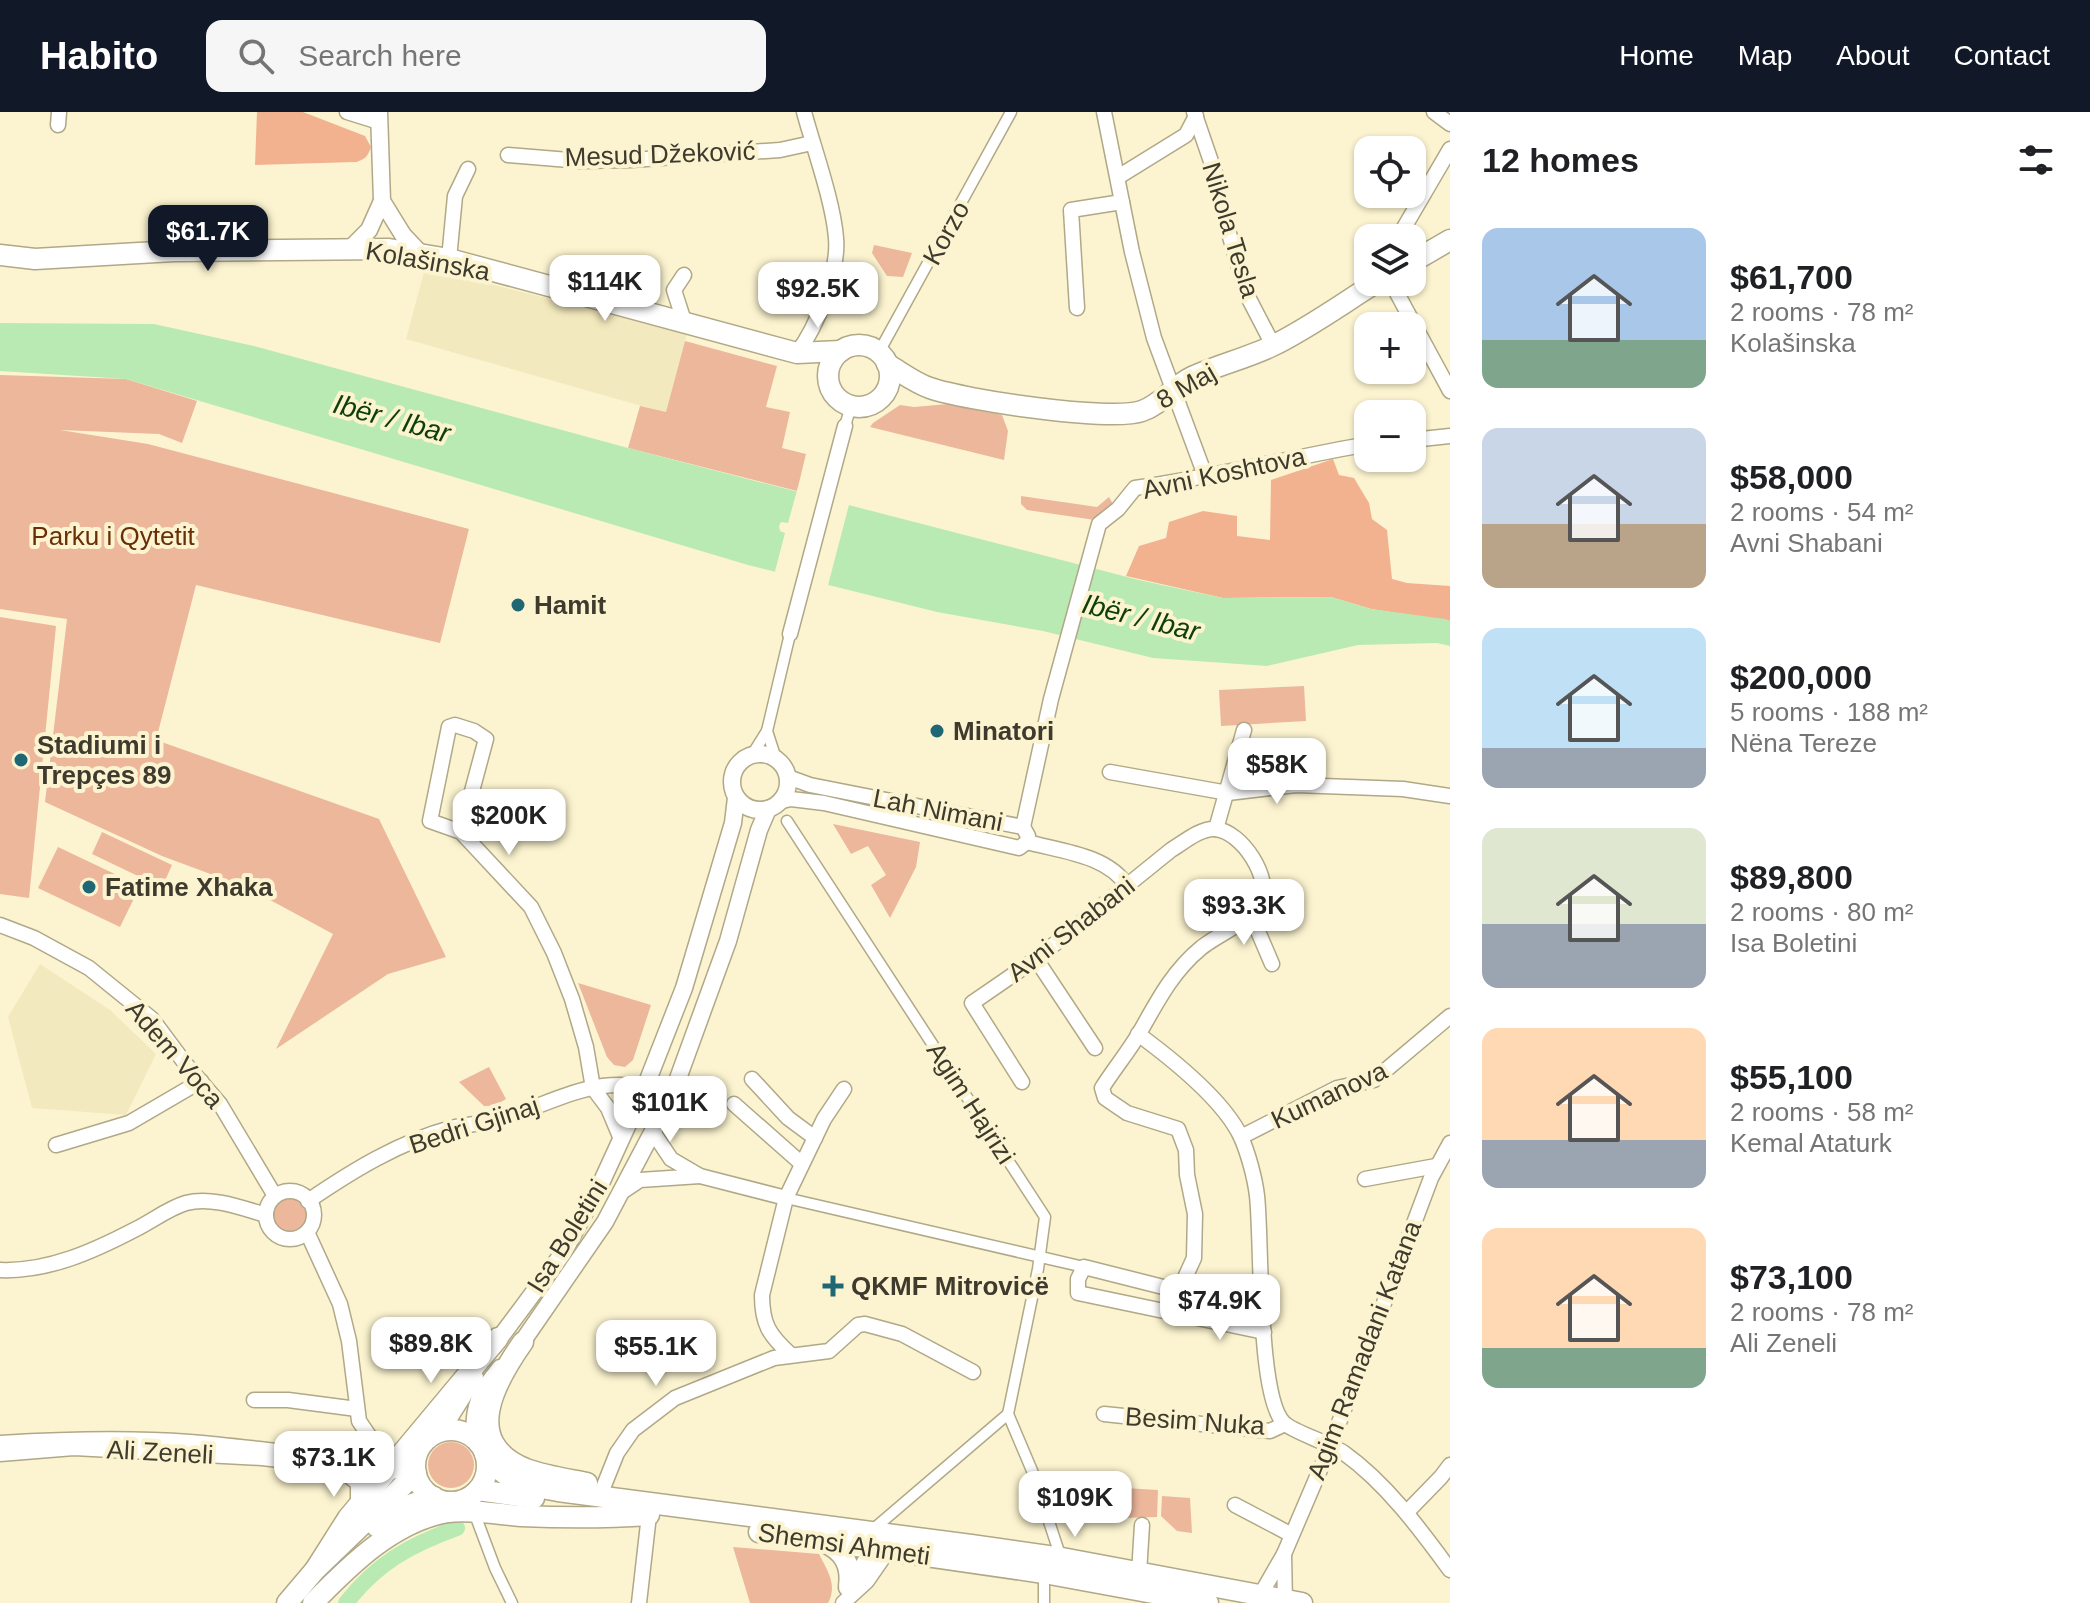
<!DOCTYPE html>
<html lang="en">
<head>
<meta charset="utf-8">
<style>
	:root { --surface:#fff; --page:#f6f6f6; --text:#202124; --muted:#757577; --accent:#111827 }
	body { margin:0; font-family:Arial,sans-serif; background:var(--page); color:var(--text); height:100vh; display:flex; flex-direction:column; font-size:30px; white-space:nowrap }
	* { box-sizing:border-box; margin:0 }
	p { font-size:26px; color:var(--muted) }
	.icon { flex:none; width:44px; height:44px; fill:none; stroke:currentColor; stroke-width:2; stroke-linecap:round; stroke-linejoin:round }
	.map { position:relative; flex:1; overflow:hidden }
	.sheet { display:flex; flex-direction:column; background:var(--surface); width:640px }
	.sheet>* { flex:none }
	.fabs { position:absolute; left:1354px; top:24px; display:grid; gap:16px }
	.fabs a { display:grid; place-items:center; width:72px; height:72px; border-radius:16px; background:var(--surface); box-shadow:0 2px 6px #0004; font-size:40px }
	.price { position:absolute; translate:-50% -68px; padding:0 18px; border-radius:16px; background:#fff; color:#222; font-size:26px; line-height:52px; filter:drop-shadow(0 2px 4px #0008) }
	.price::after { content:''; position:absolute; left:50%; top:48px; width:24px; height:18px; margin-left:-12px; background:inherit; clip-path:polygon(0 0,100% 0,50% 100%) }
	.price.on { background:var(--accent); color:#fff }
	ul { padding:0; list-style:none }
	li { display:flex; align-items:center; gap:24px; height:200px; padding:0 32px }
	li span { display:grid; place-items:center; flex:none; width:224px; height:160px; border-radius:16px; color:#555 }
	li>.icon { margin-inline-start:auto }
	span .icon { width:96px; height:96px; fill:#fffc; stroke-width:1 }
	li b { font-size:34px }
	h2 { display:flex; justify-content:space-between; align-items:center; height:96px; padding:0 32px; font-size:34px }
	header { display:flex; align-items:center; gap:48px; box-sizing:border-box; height:112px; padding:0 40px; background:var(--accent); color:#fff }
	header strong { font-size:38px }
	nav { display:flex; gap:44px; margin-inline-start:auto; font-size:28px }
	.search { width:560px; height:72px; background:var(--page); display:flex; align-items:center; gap:20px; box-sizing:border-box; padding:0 28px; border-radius:16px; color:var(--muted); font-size:30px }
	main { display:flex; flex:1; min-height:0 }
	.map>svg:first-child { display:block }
</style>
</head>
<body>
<header>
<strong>Habito</strong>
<div class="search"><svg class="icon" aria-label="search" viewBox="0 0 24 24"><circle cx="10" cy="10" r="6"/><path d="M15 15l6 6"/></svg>Search here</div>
<nav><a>Home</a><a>Map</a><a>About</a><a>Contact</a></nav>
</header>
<main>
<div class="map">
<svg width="1450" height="1491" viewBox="0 0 1450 1491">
	<rect width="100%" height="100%" fill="#fcf4d0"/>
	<g fill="#f3e9be">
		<polygon points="425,156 687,221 666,301 406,227"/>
		<polygon points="40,852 110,898 156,942 126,1003 32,996 8,905"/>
	</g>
	<g fill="#ecb79b">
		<polygon points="874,133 912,141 903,165 887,164 872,141"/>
		<polygon points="685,229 777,254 766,295 790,300 782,336 806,342 797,379 628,336 640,294 666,300"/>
		<polygon points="0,263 126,267 197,289 182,331 159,322 60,318 148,332 469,417 440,531 196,473 156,628 379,707 446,845 388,862 276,937 333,822 248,776 162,744 45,690 67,507 0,497"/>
		<polygon points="948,292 1002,303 1008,319 1004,348 870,315 873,311 900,293 914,295"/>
		<polygon points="1021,384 1097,395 1109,385 1114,394 1095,408 1027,398 1021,392"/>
		<polygon points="0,505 56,514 29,786 0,782"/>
		<polygon points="1304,574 1306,609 1221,614 1219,578"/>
		<polygon points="833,712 920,730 916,755 890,806 871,773 886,763 868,734 851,742"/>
		<polygon points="102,720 172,753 160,780 139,770 140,765 92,742"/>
		<polygon points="58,735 140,774 120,815 38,776"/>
		<polygon points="578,871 651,893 633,948 625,955 614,953 607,945"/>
		<polygon points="489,955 506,987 494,994 484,994 459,970"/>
		<circle cx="290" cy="1104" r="17"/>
		<circle cx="451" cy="1353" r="23"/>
		<polygon points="1125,1376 1158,1378 1157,1405 1122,1406"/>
		<polygon points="1162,1384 1190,1386 1192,1421 1177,1419 1161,1404"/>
		<path d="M733 1435 819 1442C827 1458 838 1473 828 1491H750Z"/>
	</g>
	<g fill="#f2b290">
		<path d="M257 0H303L365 24 371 35C368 44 365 48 355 50L255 53Z"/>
		<polygon points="1333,347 1339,363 1354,366 1369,391 1372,407 1387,418 1392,467 1407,471 1450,474 1450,509 1371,497 1331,485 1223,486 1126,464 1139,434 1166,426 1169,410 1203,399 1237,404 1237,424 1270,428 1271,368"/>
	</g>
	<polygon fill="#b9eab4" points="0,211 154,212 254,234 628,336 1139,468 1223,486 1331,485 1371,497 1445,507 1450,509 1450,534 1437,531 1358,533 1267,554 1153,546 1043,519 937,500 748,453 126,267 0,259"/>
	<polygon fill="#fcf4d0" points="798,375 850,389 827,477 774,463 785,421 780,419 779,414 781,410 788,411"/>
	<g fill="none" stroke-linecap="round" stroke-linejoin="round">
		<path stroke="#b9eab4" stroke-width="16" d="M346 1491C377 1451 410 1433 457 1416"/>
		<defs>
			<g id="pedestrian">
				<polyline points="879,240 1011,0"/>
				<polyline points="845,314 851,294"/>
				<polyline points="767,619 776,647"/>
				<polyline points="752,643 767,619 790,522"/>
				<polyline points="787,709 1045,1105 1038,1157 1008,1302"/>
				<polyline points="786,1086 1084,1155"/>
				<polyline points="1008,1302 1033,1361 1061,1446"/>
				<polyline points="474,1400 495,1456 512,1491"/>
				<polyline points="870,1420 1008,1302"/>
				<polyline points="1044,1461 1044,1491"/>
			</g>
			<g id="minor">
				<polyline points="347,0 379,10"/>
				<polyline points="1104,0 1132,140 1154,226 1206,366"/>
				<polyline points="1194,0 1216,64 1221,94 1247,183 1273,233"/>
				<polyline points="1434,0 1450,12"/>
				<polyline points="58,13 59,0"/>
				<polyline points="508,43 581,49 631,48 780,38 812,31"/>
				<polyline points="1118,65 1186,23 1196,4"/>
				<polyline points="1398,126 1450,37"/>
				<polyline points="449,147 455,84 468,57"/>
				<polyline points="1391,170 1450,279"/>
				<polyline points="1077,196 1071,98 1122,90"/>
				<polyline points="684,209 674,178 684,163"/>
				<path d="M797 241C817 215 839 159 836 126 833 89 814 37 804 0"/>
				<polyline points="1412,328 1450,324"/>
				<polyline points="790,522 845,314"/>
				<polyline points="1110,660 1228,681 1296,673 1403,677 1450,684"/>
				<polyline points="782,689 791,687 824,691 1019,736 1027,730 1028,724 1023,715 810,673 788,665"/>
				<path d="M1023 715 1051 587 1099 412 1118 397 1135 376C1213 365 1290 346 1368 332"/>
				<polyline points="1216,717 1244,618"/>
				<polyline points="461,720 486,627 474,619 455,613 449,615 430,709 461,720 531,795 554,841 572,887 586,935 593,976 608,996 621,1027"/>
				<path d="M1027 730C1060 739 1108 743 1127 774"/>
				<polyline points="1251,803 1272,852"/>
				<polyline points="0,813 34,826 89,856 152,907 184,950 220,992 275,1084"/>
				<polyline points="1036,847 1095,936"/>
				<path d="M1138 922C1172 947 1223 987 1241 1025 1248 1041 1255 1066 1257 1084 1262 1127 1257 1285 1284 1311 1293 1320 1330 1331 1344 1341 1386 1371 1420 1417 1450 1458"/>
				<polyline points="752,967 788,1006 815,1026"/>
				<path d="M1022 970 972 891 1036 847 1171 738C1183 731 1200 716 1215 717 1242 719 1273 767 1261 793 1254 807 1215 824 1201 836 1173 859 1158 888 1140 920 1129 939 1114 957 1102 976L1105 986 1127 1001 1178 1017 1186 1038 1187 1063 1195 1102 1194 1146 1179 1179"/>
				<polyline points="734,992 802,1052"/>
				<polyline points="1241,1025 1337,976 1374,968 1450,904"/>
				<polyline points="56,1033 129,1011 201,969"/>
				<polyline points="700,1064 786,1086"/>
				<polyline points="1365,1067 1436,1054"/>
				<circle cx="290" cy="1103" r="24"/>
				<polyline points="622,1080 640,1068 700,1064 671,1047 653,1020"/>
				<path d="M308 1089C352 1059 399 1030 451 1016 467 1012 484 1012 500 1007 566 987 601 957 672 983"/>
				<polyline points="307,1120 340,1192 349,1229 359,1309 385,1347"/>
				<path d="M0 1158C48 1160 94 1139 136 1117 152 1109 169 1096 186 1091 211 1084 242 1096 266 1103"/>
				<polyline points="1185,1203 1179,1179 1084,1155 1078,1167 1078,1181 1264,1220"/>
				<path d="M790 1242C769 1223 762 1212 762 1183L786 1086 824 1007 844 977"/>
				<polyline points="254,1288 288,1288 357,1297"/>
				<polyline points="1104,1302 1270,1319 1285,1312"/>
				<path d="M0 1331C64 1327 126 1325 190 1330 265 1336 341 1350 416 1346"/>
				<polyline points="0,1342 74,1336 262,1346 385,1360 416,1358"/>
				<polyline points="603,1376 617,1341 633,1318 675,1286 774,1246 829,1239 858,1213 865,1212 902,1222 973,1260"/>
				<polyline points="1235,1393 1290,1422"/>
				<polyline points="1407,1400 1441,1365 1450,1353"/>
				<polyline points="1284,1442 1331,1332 1431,1066 1450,1031"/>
				<polyline points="1139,1461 1142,1413"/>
				<polyline points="850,1473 877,1429"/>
				<polyline points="639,1491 649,1403"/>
				<polyline points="843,1491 867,1469 892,1433"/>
				<polyline points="1259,1491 1261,1482 1284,1442 1285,1491"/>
			</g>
			<g id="tertiary">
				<polyline points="379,0 382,89 403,123 421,142"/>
				<polyline points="351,136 369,118 382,89"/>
				<circle cx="760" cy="670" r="28"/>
				<polyline points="493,1235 563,1141 602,1069 646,973 684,876 733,711 736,686"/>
				<polyline points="516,1239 605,1110 672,983 728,829 759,718 768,697"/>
				<polyline points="441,1319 475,1265"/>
				<path d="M475 1327C472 1295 480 1280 500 1256"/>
			</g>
			<g id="secondary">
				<polyline points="0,143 35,147 174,139 389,137 449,147 797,241 841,239"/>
				<polyline points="1412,150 1450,128"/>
				<circle cx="859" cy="264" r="31"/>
				<path d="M887 252C901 260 915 271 930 276 964 288 1111 310 1142 299 1162 292 1173 274 1192 265 1218 253 1247 246 1272 234 1309 216 1343 191 1377 170"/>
				<path d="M523 1230C495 1270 460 1330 526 1357 545 1364 567 1367 587 1371"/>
				<circle cx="451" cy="1354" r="36"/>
				<path d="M485 1342C503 1369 527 1373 558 1379L971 1433 1062 1446 1302 1491"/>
				<polyline points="345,1357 361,1370 361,1390"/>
				<polyline points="478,1378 534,1386"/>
				<polyline points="377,1415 409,1393 434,1385"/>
				<polyline points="759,1420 1044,1461 1208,1491"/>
				<path d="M824 1430C844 1439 852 1453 849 1475"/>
				<polyline points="315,1458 348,1406 498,1226"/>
				<polyline points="287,1491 315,1458 416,1361"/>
				<path d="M313 1491C350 1453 394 1409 448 1400 472 1397 497 1402 521 1404 564 1406 606 1406 649 1403"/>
			</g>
		</defs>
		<use href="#pedestrian" stroke="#b0a886" stroke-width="13"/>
		<use href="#minor" stroke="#b0a886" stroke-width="17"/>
		<use href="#tertiary" stroke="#b0a886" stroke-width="19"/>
		<use href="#secondary" stroke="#b0a886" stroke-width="23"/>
		<use href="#pedestrian" stroke="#fff" stroke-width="10"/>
		<use href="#minor" stroke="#fff" stroke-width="14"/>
		<use href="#tertiary" stroke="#fff" stroke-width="16"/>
		<use href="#secondary" stroke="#fff" stroke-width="20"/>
	</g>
	<g fill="#1f6774" stroke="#fcf4d0" stroke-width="3">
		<circle cx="518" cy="493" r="8"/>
		<circle cx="937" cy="619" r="8"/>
		<circle cx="21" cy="648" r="8"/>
		<circle cx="89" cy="775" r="8"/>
		<path d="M829 1162h8v8h8v8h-8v8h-8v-8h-8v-8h8z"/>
	</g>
	<g text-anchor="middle" stroke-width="8" stroke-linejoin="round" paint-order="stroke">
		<g font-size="26" fill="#3e3a2d" stroke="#fcf4d0">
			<text transform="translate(660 42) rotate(-2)" y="9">Mesud Džeković</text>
			<text transform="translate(1231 118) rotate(73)" y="9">Nikola Tesla</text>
			<text transform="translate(946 121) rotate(-61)" y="9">Korzo</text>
			<text transform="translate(428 149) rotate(10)" y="9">Kolašinska</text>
			<text transform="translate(1186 274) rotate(-30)" y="9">8 Maj</text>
			<text transform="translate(1224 361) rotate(-12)" y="9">Avni Koshtova</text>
			<text transform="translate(938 698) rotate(11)" y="9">Lah Nimani</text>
			<text transform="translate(1071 817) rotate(-38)" y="9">Avni Shabani</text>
			<text transform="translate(175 942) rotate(49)" y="9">Adem Voca</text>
			<text transform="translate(1329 983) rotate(-25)" y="9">Kumanova</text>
			<text transform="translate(971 991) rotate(57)" y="9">Agim Hajrizi</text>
			<text transform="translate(474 1013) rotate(-18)" y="9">Bedri Gjinaj</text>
			<text transform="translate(567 1124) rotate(-58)" y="9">Isa Boletini</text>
			<text transform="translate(1364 1238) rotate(-69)" y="9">Agim Ramadani Katana</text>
			<text transform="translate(1195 1309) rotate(4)" y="9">Besim Nuka</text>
			<text transform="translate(160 1340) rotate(3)" y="9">Ali Zeneli</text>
			<text transform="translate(844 1432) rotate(8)" y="9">Shemsi Ahmeti</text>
		</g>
		<g font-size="26" fill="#682f07" stroke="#fcf4d0">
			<text x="113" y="433">Parku i Qytetit</text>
		</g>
		<g font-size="26" font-weight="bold" fill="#3e3a2d" stroke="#fcf4d0" text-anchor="start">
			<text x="534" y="502">Hamit</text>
			<text x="953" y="628">Minatori</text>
			<text x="37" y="642">Stadiumi i<tspan x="37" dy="30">Trepçes 89</tspan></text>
			<text x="105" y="784">Fatime Xhaka</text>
			<text x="851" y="1183">QKMF Mitrovicë</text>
		</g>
		<g font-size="28" font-style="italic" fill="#0e3f0b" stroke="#fcf4d0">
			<text transform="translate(392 306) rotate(15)" y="10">Ibër / Ibar</text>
			<text transform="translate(1141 505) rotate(14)" y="10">Ibër / Ibar</text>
		</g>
	</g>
</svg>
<div class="fabs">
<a><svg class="icon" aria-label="locate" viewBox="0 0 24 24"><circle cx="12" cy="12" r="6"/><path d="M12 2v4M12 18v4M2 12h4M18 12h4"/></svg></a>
<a><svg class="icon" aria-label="layers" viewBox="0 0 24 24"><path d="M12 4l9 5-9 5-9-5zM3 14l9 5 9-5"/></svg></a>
<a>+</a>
<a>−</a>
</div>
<b class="price on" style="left:208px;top:161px">$61.7K</b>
<b class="price" style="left:605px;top:211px">$114K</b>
<b class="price" style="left:818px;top:218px">$92.5K</b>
<b class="price" style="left:1277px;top:694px">$58K</b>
<b class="price" style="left:509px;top:745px">$200K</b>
<b class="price" style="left:1244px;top:835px">$93.3K</b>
<b class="price" style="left:670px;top:1032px">$101K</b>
<b class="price" style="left:1220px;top:1230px">$74.9K</b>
<b class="price" style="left:431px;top:1273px">$89.8K</b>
<b class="price" style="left:656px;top:1276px">$55.1K</b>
<b class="price" style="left:334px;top:1387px">$73.1K</b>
<b class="price" style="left:1075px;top:1427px">$109K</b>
</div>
<section class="sheet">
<h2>12 homes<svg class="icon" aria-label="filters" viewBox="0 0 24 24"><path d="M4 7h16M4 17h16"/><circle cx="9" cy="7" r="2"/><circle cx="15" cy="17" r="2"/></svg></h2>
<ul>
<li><span style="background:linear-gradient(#a9c7e8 70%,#7fa58c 0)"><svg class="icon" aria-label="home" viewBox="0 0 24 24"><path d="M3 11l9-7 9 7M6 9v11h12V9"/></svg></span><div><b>$61,700</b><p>2 rooms · 78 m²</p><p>Kolašinska</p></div></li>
<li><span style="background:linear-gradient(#c9d6e8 60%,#b9a48a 0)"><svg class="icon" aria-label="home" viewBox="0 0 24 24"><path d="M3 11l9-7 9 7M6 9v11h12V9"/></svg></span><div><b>$58,000</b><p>2 rooms · 54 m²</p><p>Avni Shabani</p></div></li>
<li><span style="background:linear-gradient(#bfe0f5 75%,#9aa5b1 0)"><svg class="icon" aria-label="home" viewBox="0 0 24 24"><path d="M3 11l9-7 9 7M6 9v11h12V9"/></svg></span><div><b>$200,000</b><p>5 rooms · 188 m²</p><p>Nëna Tereze</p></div></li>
<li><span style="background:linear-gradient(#dfe7d0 60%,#9aa5b1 0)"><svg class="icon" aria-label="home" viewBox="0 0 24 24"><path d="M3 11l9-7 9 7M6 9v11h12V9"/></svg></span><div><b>$89,800</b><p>2 rooms · 80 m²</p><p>Isa Boletini</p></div></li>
<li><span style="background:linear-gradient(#ffd9b3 70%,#9aa5b1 0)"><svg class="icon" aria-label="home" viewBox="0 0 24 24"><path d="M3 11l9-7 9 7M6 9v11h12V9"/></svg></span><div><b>$55,100</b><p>2 rooms · 58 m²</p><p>Kemal Ataturk</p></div></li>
<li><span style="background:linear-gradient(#ffd9b3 75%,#7fa58c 0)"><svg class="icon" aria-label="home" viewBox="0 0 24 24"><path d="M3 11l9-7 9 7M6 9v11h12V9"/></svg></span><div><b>$73,100</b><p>2 rooms · 78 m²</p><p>Ali Zeneli</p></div></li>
</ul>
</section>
</main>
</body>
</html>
